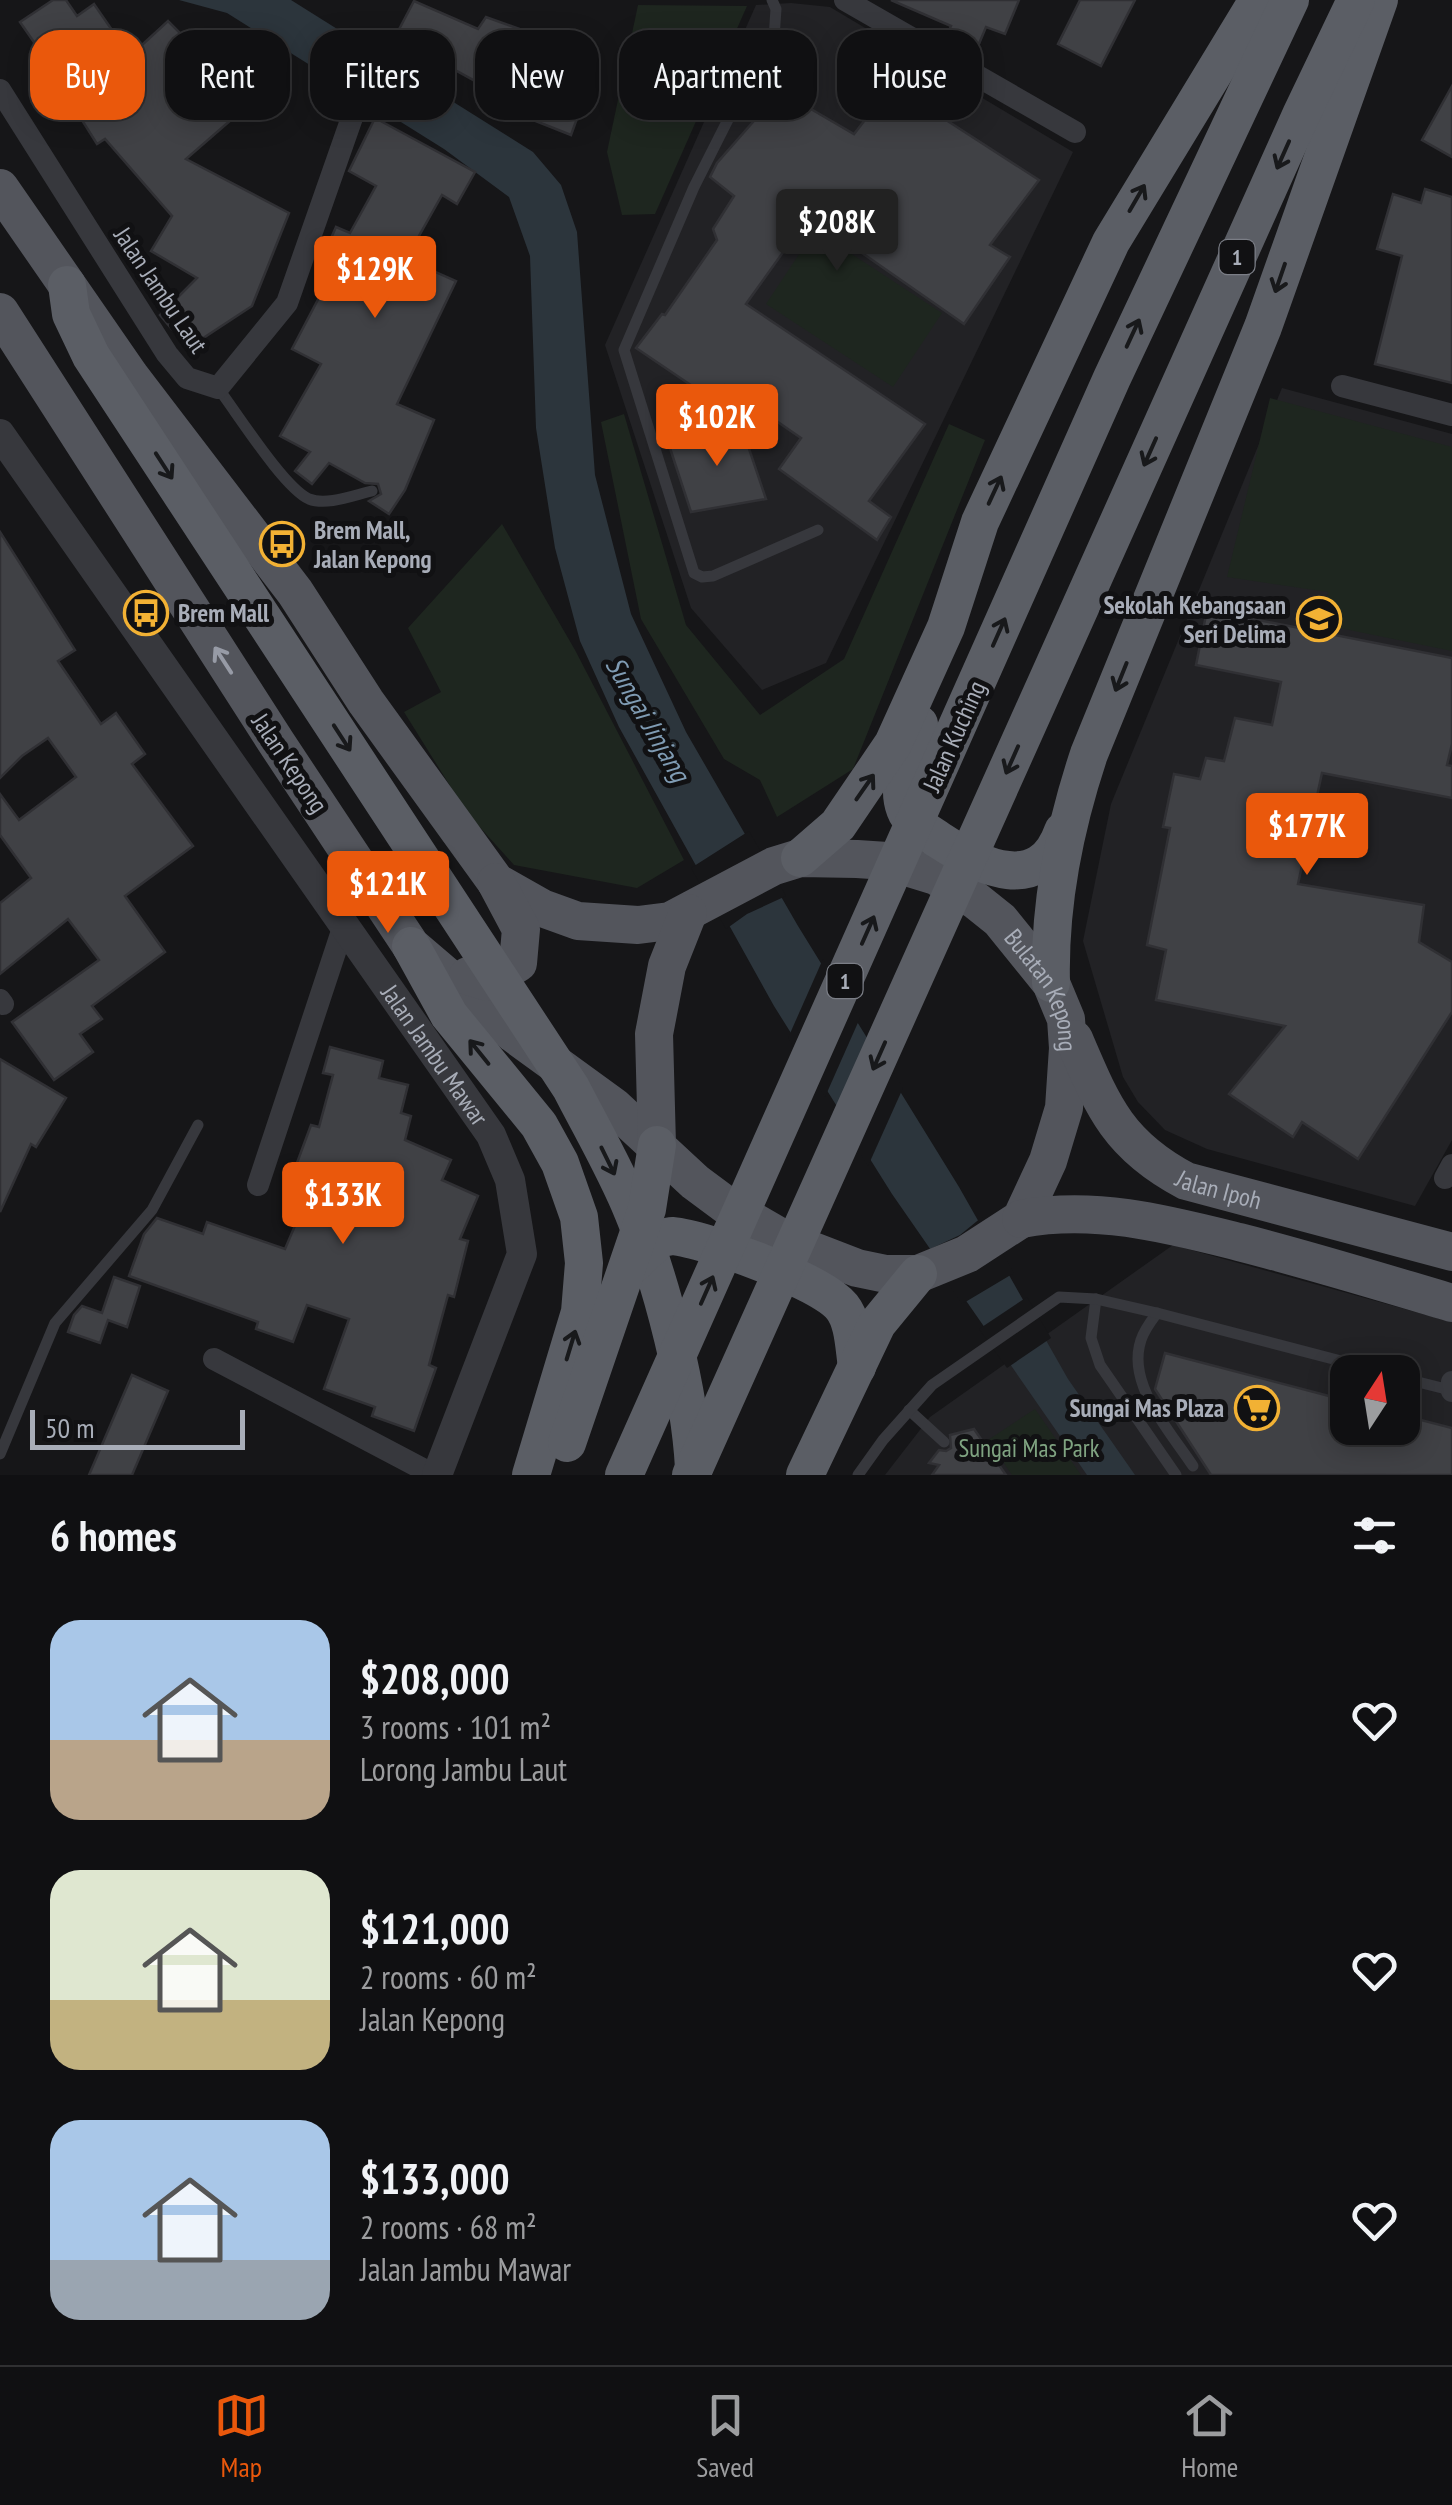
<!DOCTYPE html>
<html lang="en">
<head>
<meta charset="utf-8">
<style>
	:root { --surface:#101012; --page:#1e1e20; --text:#f1f3f6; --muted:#9c9d9f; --line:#303032; --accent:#ea580c }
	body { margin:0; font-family:"PT Sans Narrow",sans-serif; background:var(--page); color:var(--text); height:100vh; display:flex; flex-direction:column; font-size:38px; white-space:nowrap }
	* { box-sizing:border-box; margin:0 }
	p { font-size:32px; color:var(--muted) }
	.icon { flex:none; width:55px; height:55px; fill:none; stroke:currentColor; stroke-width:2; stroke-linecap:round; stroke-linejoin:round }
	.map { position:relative; height:1475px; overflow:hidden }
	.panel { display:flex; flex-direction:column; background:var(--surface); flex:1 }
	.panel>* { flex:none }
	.top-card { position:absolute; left:30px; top:30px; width:1392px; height:90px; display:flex; gap:20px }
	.needle { width:65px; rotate:12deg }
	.tools { position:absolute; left:1330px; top:1355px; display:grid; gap:20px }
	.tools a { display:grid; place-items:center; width:90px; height:90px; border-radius:20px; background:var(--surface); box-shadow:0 5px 25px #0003,0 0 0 2px var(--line); font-size:50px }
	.scale { position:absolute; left:30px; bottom:25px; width:215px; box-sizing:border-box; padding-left:10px; border:5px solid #a8adb8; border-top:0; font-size:28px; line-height:35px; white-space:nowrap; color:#a8adb8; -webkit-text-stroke:8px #111113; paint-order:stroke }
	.price { position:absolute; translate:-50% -85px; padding:0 22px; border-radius:10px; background:var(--accent); color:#fff; font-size:32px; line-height:65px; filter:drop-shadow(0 2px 5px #0008) }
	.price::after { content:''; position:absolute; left:50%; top:60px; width:30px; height:22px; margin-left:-15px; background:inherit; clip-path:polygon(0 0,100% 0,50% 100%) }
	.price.current { background:#222; color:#fff }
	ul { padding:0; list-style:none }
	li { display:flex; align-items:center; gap:30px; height:250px; padding:0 50px }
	li span { display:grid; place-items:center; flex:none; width:280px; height:200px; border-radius:30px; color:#555 }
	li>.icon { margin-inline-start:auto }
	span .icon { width:120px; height:120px; fill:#fffc; stroke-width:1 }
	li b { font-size:42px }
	h2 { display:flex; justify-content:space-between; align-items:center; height:120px; padding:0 50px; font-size:42px }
	.tag { padding:0 35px; border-radius:30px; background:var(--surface); box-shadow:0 5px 25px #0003,0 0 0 2px var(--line); font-size:35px; line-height:90px }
	.tag.current { background:var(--accent); color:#fff }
	.menu { display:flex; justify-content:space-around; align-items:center; height:140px; border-top:2px solid var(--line); background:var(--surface); font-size:28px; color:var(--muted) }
	.menu a { display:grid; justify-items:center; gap:5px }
	.menu .current { color:var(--accent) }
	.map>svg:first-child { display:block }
</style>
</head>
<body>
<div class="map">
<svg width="1452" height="1475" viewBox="0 0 1452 1475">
	<rect width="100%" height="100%" fill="#161618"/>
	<g fill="#222225" fill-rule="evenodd">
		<polygon points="791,3 830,7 1073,152 826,663 762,690 691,608 605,345 756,5"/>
		<polygon points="1282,388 1452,434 1452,1140 1415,1206 1207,1149 1165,1130 1138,1102 1123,1077 1083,941 1111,804"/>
		<path d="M1173 1245 1452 1322V1475H885L930 1417ZM1348 1372H1402V1428H1348Z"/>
	</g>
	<g fill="#1e261f">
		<polygon points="638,5 747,6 655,214 622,215 607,152"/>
		<polygon points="815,230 942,313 893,387 766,304"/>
		<polygon points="1270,398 1452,447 1452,651 1320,624 1328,592 1227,577"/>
		<polygon points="624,414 686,625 760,715 844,659 949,424 985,440 853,769 777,817 760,780 724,759 641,619 601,422"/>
		<polygon points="502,524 575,650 684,860 637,888 514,865 467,813 404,712 441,692 408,628"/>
		<polygon points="1035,1409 1081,1475 1012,1475 988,1440"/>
	</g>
	<polygon fill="#2c353c" points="179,0 291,0 533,152 561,185 577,232 595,475 631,614 686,732 798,926 959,1187 1068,1379 1135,1475 1087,1475 892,1194 774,1006 619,727 580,641 555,548 536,428 530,256 509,197 444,149 227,13"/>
	<g fill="#161618">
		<polygon points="749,831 786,896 747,914 726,929 691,868"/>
		<polygon points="823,959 860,1018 825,1097 788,1038"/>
		<polygon points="870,1033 903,1088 868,1166 834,1112"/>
		<polygon points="982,1217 1014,1273 962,1304 926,1251 960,1235"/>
		<polygon points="1027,1297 1051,1338 1007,1368 979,1329"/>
	</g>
	<g fill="#404145" stroke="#303034" stroke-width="2.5">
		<polygon points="53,0 66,0 77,16 94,4 130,56 168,21 186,39 209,74 215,69 247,106 186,159 289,213 252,306 188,348 160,315 197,278 151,251 172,216 105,139 97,144 75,109 79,107 20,22"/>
		<polygon points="891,0 1019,0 1005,34 986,27 976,51 946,38 951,26"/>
		<polygon points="1080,0 1135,0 1101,66 1058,44"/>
		<polygon points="414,1 478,29 486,17 528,32 515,61 587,91 571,135 523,116 526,109 395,37"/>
		<polygon points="892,85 1039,180 990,245 1010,257 964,324 809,216 746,304 925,424 869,501 891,517 877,540 779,469 801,438 727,387 738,417 636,348 662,314 665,315 717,240 713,229 734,196 710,177 717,163 780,91 854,134"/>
		<polygon points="1452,86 1452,157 1422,140"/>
		<polygon points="375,118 475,172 457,204 442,195 406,259 456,281 397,404 434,420 405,490 389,514 369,501 381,494 378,484 365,483 329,463 312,484 295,471 310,452 280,436 321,364 292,349 334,269 320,263 336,227 350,233 376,186 349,171"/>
		<polygon points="1425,189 1452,197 1452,383 1375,364 1402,256 1377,249 1393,194 1421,203"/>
		<polygon points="740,422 766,499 691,512 668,442"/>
		<polygon points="0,532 75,650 58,661 101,724 116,713 145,754 132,764 193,846 125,896 165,952 92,1006 102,1019 80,1034 93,1052 54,1080 12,1022 99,960 68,919 0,974 0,903 31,878 0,835 0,794 19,820 76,777 48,738 22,756 0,778"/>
		<polygon points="1207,610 1452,658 1452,744 1447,765 1452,766 1452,798 1322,773 1298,884 1424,905 1419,942 1452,962 1452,1012 1358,1159 1302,1122 1293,1137 1229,1094 1285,1026 1156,1000 1166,950 1147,945 1170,828 1163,827 1174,774 1200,779 1206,758 1224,761 1235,718 1272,725 1281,682 1196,665"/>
		<polygon points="330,1047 383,1061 379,1078 408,1085 401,1113 411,1116 405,1140 451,1160 442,1180 478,1196 460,1239 468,1241 454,1297 448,1295 429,1365 436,1368 414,1431 372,1416 375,1407 324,1389 349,1319 307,1305 293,1342 256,1329 258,1322 129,1276 144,1234 157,1218 203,1234 207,1222 285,1249 312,1186 291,1179 311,1125 319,1127 333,1075 323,1073"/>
		<polygon points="0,1059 66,1098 36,1147 31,1144 0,1212"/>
		<polygon points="114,1277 140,1286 127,1327 108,1320 100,1343 68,1332 74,1315 82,1306 102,1313"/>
		<polygon points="1165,1353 1348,1401 1348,1428 1402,1428 1402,1415 1452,1428 1452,1475 1211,1475 1155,1389"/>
		<polygon points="132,1375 168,1391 132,1475 89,1475"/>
		<polygon points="974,1429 1006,1475 932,1475 939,1465 929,1463 939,1450 946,1451 951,1448 950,1435"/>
	</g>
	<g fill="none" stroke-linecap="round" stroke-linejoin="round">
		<g stroke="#37383d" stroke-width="11">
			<polyline points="772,0 776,9 772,67 747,82 694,187 624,350 694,573 702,577 713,576 818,530"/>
			<path d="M218 388C237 413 284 488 309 499 327 506 354 495 372 491"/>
			<polyline points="1096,1299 1091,1338 1100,1365 1176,1475"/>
			<path d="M1157 1313C1151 1321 1144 1330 1141 1340 1126 1384 1170 1431 1193 1466"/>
			<polyline points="1402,1378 1450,1390"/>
			<polyline points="909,1410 944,1442"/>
			<polyline points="0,1454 55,1323 152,1210 198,1125"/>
			<polyline points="858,1475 883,1440 932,1385 1059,1297 1096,1299 1157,1313 1383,1372"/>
		</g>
		<g stroke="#37383d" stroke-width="22">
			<polyline points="845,0 1075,132"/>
			<polyline points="0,90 167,354 187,378 218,388 287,303 355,109"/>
			<polyline points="1342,386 1452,415"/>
			<polyline points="0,1000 3,1004"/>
			<polyline points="1445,1178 1452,1165"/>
			<polyline points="258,1185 344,925"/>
			<polyline points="214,1359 434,1475"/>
			<polyline points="1452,1382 1452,1391"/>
		</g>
		<path stroke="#37383d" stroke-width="30" id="s1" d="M0 434 491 1135 510 1180 522 1254 437 1475"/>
		<g stroke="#53555c" stroke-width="38">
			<path id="s2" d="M0 188 130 376 295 592 366 702 496 882 542 908 578 921 638 925 670 921 774 866 800 858 857 859 887 861 936 876 975 900 1000 920 1051 983 1066 1019 1068 1048 1064 1108 1048 1161 1021 1219 967 1254 918 1274H886L857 1268 787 1241 730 1208 695 1182 613 1106 514 1034 411 946 276 742 0 312"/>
			<polyline points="468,976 488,982 518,963 521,929 496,882"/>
			<path id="s3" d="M1074 1039C1103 1107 1118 1145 1186 1181L1452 1252"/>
			<polyline points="657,1145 654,1034 667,966 688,913"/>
			<path d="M1021 1219C1095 1205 1167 1224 1239 1242 1310 1260 1381 1282 1452 1303"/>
		</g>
		<g stroke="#5b5e65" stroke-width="38">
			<path d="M67 285 71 314 91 356 571 1088C592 1129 616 1170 633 1212 662 1282 690 1392 694 1468"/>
			<path d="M919 724C912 750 895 783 905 809 910 823 927 832 939 840 980 867 1040 896 1063 831"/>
			<polyline points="800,858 838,825 893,744 946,627 980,522 1111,242 1258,0"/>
			<polyline points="411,946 449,1015 539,1125 560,1163 579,1217 584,1263 580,1312 531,1475"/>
			<path d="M1051 983C1049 905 1064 829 1089 754L1263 327 1379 0"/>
			<path d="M632 1265 661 1238 672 1236C706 1239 821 1281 842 1307 854 1322 854 1348 857 1367"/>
			<polyline points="567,1443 647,1209 657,1145"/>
			<polyline points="624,1475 1112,378 1290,0"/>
			<polyline points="691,1475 1301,115 1356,0"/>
			<polyline points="805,1475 877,1324 918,1274"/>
		</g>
	</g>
	<defs><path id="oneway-shaft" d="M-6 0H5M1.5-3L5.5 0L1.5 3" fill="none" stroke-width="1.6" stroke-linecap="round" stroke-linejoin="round" transform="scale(2.5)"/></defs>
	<g stroke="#18191b">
		<use href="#oneway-shaft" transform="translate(1283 155) rotate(114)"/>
		<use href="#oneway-shaft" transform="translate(1137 198) rotate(-60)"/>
		<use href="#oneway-shaft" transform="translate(1280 278) rotate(109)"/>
		<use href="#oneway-shaft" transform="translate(1133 333) rotate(-65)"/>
		<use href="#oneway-shaft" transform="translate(1150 452) rotate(114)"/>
		<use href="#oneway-shaft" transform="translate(164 466) rotate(57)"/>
		<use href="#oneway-shaft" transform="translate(995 490) rotate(-65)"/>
		<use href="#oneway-shaft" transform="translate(999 632) rotate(-66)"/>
		<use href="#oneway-shaft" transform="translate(1121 677) rotate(112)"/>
		<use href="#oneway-shaft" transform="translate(342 738) rotate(57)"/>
		<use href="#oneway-shaft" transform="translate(1012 760) rotate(114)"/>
		<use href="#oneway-shaft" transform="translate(865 787) rotate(-55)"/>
		<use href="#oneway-shaft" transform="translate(868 930) rotate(-66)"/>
		<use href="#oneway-shaft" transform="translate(479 1052) rotate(-129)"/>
		<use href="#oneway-shaft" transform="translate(879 1056) rotate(114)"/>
		<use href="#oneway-shaft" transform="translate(608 1161) rotate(64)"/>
		<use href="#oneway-shaft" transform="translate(707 1290) rotate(-66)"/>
		<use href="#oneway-shaft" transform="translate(571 1345) rotate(-73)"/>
	</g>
	<use stroke="#979ba6" href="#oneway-shaft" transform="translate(223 660) rotate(-123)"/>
	<defs>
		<symbol id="bus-ring" viewBox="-11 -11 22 22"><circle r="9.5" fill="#111113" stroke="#f2b134" stroke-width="1.5"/><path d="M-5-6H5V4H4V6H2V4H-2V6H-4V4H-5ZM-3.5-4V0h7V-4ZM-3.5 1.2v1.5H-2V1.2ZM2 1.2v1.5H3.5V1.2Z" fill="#f2b134"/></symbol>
		<symbol id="school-ring" viewBox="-11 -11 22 22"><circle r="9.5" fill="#111113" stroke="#f2b134" stroke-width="1.5"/><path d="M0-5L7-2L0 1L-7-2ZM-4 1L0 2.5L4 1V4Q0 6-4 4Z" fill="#f2b134"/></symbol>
		<symbol id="supermarket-ring" viewBox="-11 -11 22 22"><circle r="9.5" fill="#111113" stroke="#f2b134" stroke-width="1.5"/><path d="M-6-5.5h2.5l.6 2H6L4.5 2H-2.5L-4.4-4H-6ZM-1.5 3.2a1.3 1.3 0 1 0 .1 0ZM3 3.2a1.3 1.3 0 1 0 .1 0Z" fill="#f2b134"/></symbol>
	</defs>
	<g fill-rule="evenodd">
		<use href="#bus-ring" x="257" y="519" width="50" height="50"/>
		<use href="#bus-ring" x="121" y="588" width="50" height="50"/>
		<use href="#school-ring" x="1294" y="594" width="50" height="50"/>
		<use href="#supermarket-ring" x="1232" y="1383" width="50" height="50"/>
	</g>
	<g text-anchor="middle" stroke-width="10" stroke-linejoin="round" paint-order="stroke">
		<g fill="#111113" stroke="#7b7e86" stroke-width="2.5">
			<rect x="1219.5" y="240" width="35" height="34" rx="8"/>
			<rect x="827.5" y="964" width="35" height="34" rx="8"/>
		</g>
		<g font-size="22" font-weight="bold" fill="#a8adb8">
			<text x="1237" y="265">1</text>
			<text x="845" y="989">1</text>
		</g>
		<g font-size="25" fill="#a8adb8" stroke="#111113">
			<text transform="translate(161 290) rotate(56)" y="9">Jalan Jambu Laut</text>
			<text transform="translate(954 736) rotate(-66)" y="9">Jalan Kuching</text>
			<text transform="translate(290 763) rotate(56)" y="9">Jalan Kepong</text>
			<text dy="9" stroke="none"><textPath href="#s2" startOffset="1482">Bulatan Kepong</textPath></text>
			<text dy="9" stroke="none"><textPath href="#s1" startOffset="758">Jalan Jambu Mawar</textPath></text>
			<text dy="9" stroke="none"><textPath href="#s3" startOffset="220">Jalan Ipoh</textPath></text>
		</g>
		<g font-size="25" font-weight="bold" fill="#a8adb8" stroke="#111113" text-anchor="start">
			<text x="314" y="539">Brem Mall,<tspan x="314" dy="29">Jalan Kepong</tspan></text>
			<text x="1286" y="614" text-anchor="end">Sekolah Kebangsaan<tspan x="1286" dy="29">Seri Delima</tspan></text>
			<text x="178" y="622">Brem Mall</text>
			<text x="1224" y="1417" text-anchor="end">Sungai Mas Plaza</text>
		</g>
		<g font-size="25" fill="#7fa381" stroke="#111113">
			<text x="1029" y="1457">Sungai Mas Park</text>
		</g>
		<g font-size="28" font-style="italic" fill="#7f9bb3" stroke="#111113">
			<text transform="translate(648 719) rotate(60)" y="10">Sungai Jinjang</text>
		</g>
	</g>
</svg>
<div class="tools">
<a><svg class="needle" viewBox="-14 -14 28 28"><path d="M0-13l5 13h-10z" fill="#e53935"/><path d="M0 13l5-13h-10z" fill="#9c9d9f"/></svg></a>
</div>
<div class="scale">50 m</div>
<b class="price current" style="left:837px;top:274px">$208K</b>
<b class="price" style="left:375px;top:321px">$129K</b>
<b class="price" style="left:717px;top:469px">$102K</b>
<b class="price" style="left:1307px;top:878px">$177K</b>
<b class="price" style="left:388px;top:936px">$121K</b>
<b class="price" style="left:343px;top:1247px">$133K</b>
<div class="top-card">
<a class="tag current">Buy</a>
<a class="tag">Rent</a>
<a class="tag">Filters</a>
<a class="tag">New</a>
<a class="tag">Apartment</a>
<a class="tag">House</a>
</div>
</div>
<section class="panel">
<h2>6 homes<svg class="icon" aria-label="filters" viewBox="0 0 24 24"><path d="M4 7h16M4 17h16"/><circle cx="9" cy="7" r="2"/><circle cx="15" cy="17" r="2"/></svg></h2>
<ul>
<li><span style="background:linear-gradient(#a9c7e8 60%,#b9a48a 0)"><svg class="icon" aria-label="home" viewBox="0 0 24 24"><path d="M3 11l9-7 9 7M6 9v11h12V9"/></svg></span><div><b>$208,000</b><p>3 rooms · 101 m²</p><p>Lorong Jambu Laut</p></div><svg class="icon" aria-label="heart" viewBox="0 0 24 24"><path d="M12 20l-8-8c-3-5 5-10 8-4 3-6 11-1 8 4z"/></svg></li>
<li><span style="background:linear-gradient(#dfe7d0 65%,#c2b280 0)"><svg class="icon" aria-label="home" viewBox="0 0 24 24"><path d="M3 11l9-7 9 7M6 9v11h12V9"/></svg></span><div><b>$121,000</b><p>2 rooms · 60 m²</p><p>Jalan Kepong</p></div><svg class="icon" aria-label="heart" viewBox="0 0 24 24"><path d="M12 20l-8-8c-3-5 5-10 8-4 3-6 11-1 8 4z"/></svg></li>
<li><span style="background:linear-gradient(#a9c7e8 70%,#9aa5b1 0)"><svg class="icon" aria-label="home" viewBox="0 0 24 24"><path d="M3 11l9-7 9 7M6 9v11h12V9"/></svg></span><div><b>$133,000</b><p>2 rooms · 68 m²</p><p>Jalan Jambu Mawar</p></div><svg class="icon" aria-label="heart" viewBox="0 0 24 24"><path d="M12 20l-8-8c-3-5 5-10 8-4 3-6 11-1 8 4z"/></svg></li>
</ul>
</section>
<nav class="menu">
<a class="current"><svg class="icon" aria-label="map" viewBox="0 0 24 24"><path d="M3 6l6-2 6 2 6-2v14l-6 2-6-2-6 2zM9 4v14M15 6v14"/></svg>Map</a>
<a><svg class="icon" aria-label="saved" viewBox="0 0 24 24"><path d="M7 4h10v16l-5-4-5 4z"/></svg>Saved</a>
<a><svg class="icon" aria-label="home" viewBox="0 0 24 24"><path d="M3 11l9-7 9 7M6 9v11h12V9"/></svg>Home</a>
</nav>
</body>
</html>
